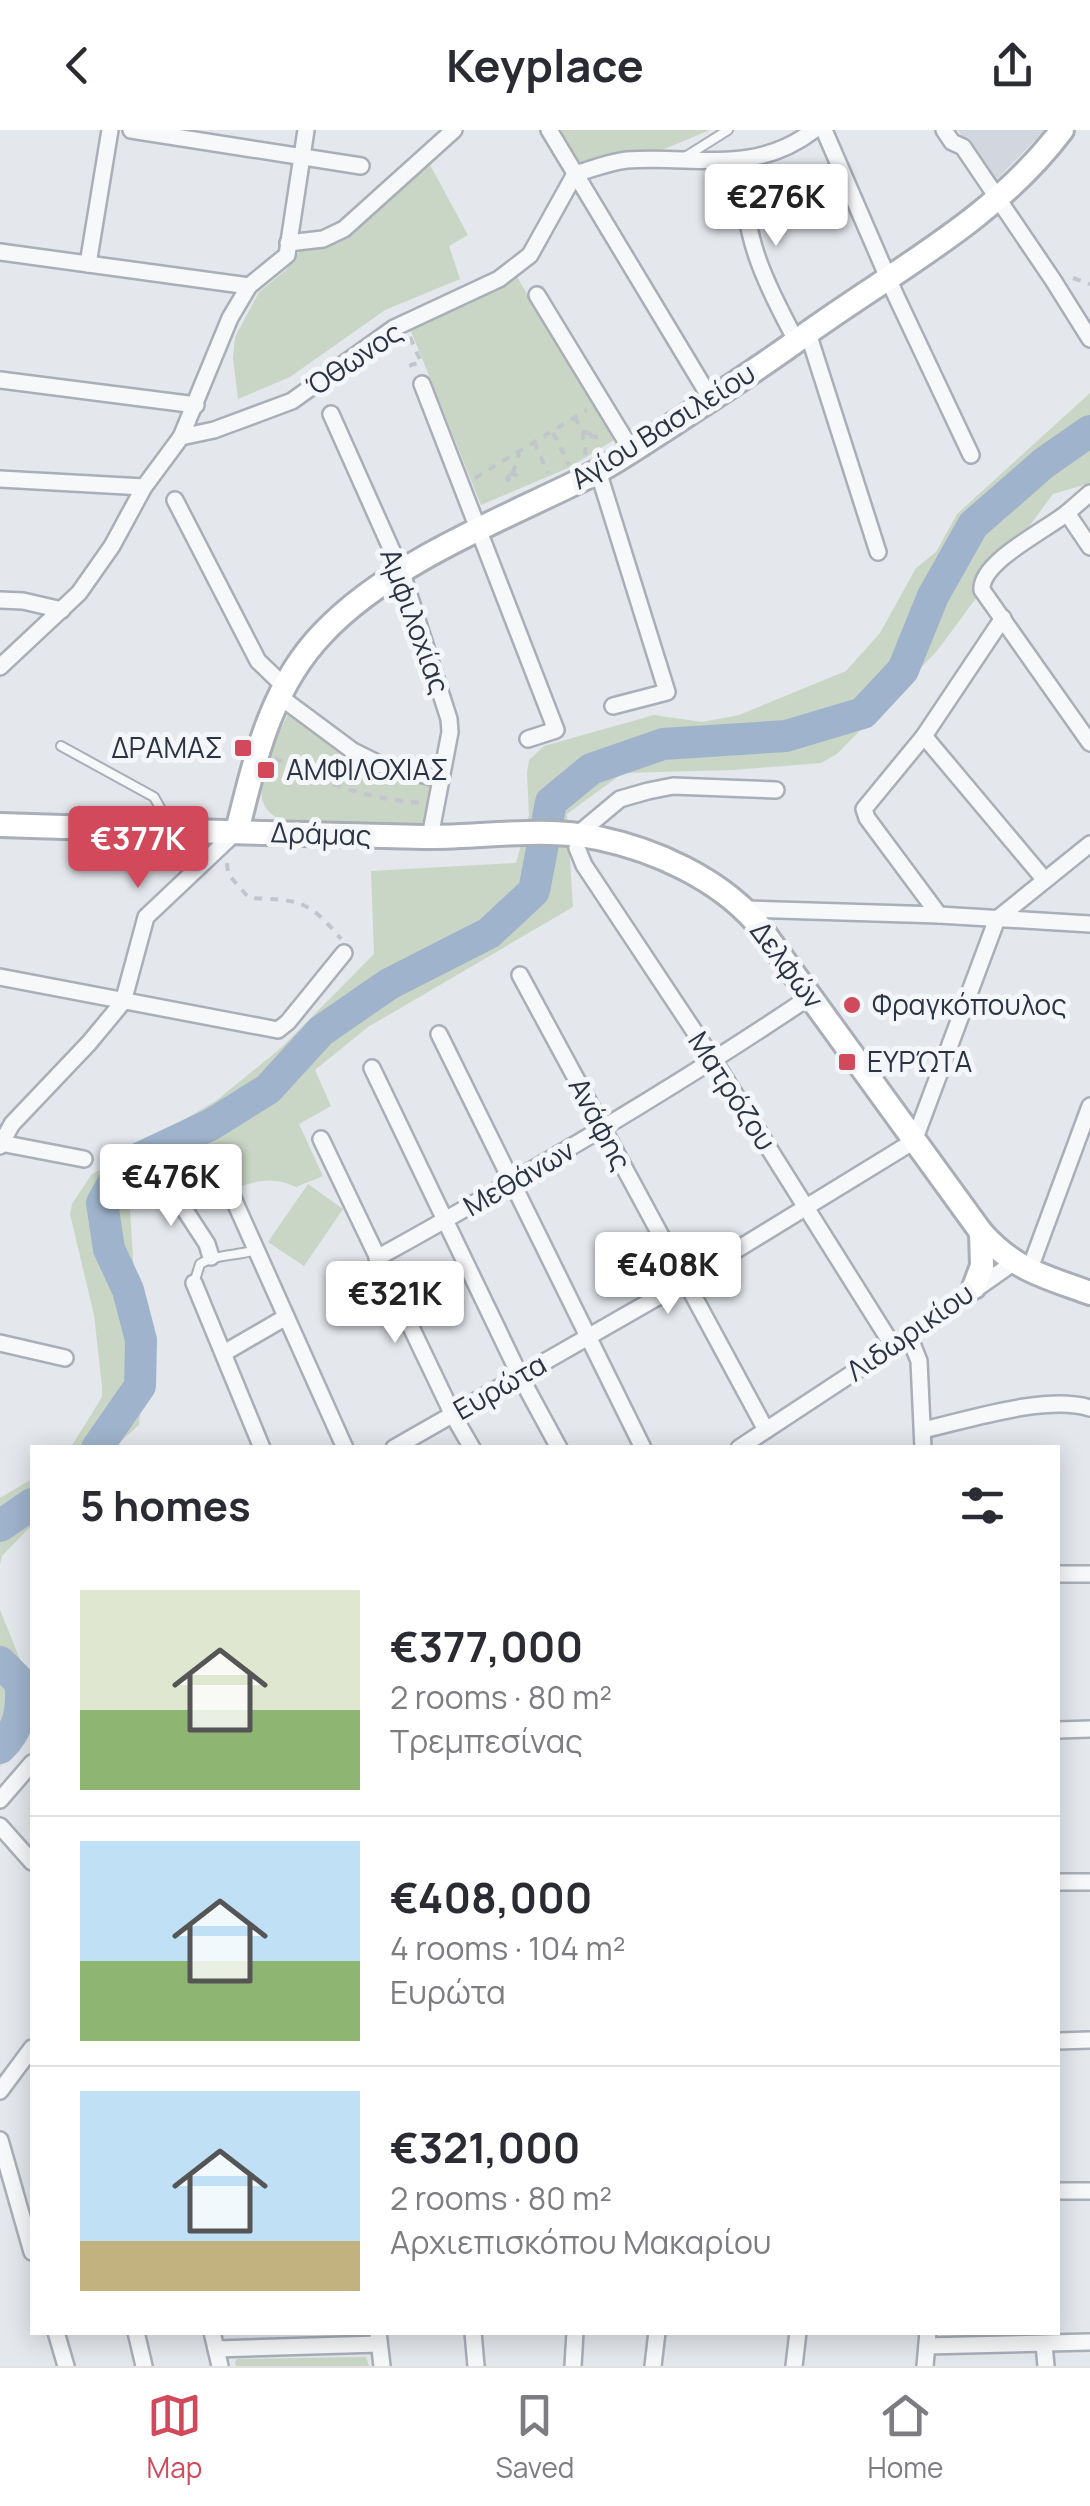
<!DOCTYPE html>
<html lang="en">
<head>
<meta charset="utf-8">
<style>
	:root { --surface:#fff; --page:#f2f2f3; --text:#2b2b33; --muted:#7c7c81; --line:#e1e1e2; --accent:#d1495b }
	body { margin:0; font-family:Manrope,sans-serif; background:var(--page); color:var(--text); height:100vh; display:flex; flex-direction:column; font-size:38px; white-space:nowrap }
	* { box-sizing:border-box; margin:0 }
	p { font-size:32px; color:var(--muted) }
	.icon { flex:none; width:55px; height:55px; fill:none; stroke:currentColor; stroke-width:2; stroke-linecap:round; stroke-linejoin:round }
	.map { position:relative; flex:1; overflow:hidden }
	.panel { position:absolute; left:30px; top:1315px; width:1030px; height:890px; display:flex; flex-direction:column; background:var(--surface); border-radius:0px; box-shadow:0 5px 25px #0003 }
	.panel>* { flex:none }
	.price { position:absolute; translate:-50% -85px; padding:0 22px; border-radius:10px; background:#fff; color:#222; font-size:32px; line-height:65px; filter:drop-shadow(0 2px 5px #0008) }
	.price::after { content:''; position:absolute; left:50%; top:60px; width:30px; height:22px; margin-left:-15px; background:inherit; clip-path:polygon(0 0,100% 0,50% 100%) }
	.price.active { background:var(--accent); color:#fff }
	ul { padding:0; list-style:none }
	li { display:flex; align-items:center; gap:30px; height:250px; padding:0 50px }
	li+li { border-top:2px solid var(--line) }
	li span { display:grid; place-items:center; flex:none; width:280px; height:200px; border-radius:0px; color:#555 }
	li>.icon { margin-inline-start:auto }
	span .icon { width:120px; height:120px; fill:#fffc; stroke-width:1 }
	li b { font-size:42px }
	h2 { display:flex; justify-content:space-between; align-items:center; height:120px; padding:0 50px; font-size:42px }
	header { display:flex; justify-content:space-between; align-items:center; height:130px; padding:0 50px; background:var(--surface); font-size:45px; font-weight:700 }
	.dock { display:flex; justify-content:space-around; align-items:center; height:140px; border-top:2px solid var(--line); background:var(--surface); font-size:28px; color:var(--muted) }
	.dock a { display:grid; justify-items:center; gap:5px }
	.dock .active { color:var(--accent) }
	.map>svg:first-child { display:block }
</style>
</head>
<body>
<header><svg class="icon" aria-label="back" viewBox="0 0 24 24"><path d="M15 5l-7 7 7 7"/></svg>Keyplace<svg class="icon" aria-label="share" viewBox="0 0 24 24"><path d="M12 15V3M7 8l5-5 5 5M5 13v7h14v-7"/></svg></header>
<div class="map">
<svg width="1090" height="2236" viewBox="0 0 1090 2236">
	<rect width="100%" height="100%" fill="#e4e7ec"/>
	<polygon fill="#d2d6de" points="958,0 1045,0 994,52"/>
	<g fill="#c9d6c5">
		<polygon points="560,0 710,0 650,25 585,34 578,32"/>
		<polygon points="429,33 468,105 449,116 460,149 385,180 290,247 238,269 233,228 235,207 259,162 286,140 302,118 348,106"/>
		<polygon points="517,147 614,310 568,338 481,375 411,201"/>
		<path d="M1090 263V353L1053 364 937 521 837 624 821 633 734 640 623 643 567 684 573 777 368 897 315 940 331 976 299 994 323 1046 296 1057C275 1048 263 1049 242 1056L192 1033 152 1050 130 1080 134 1143 147 1213 139 1295 114 1317H71L102 1267V1256L94 1185 70 1084 72 1074 91 1045 217 970 281 918 374 824 371 741 516 733 529 685 527 643 529 630 544 616 654 585 702 592 739 585 846 541 880 503 916 438 936 422 957 384Z"/>
		<path d="M288 584 352 628 433 651 425 696C387 696 321 700 286 691 276 689 266 681 263 672 255 651 279 603 288 584Z"/>
		<polygon points="308,1054 343,1079 304,1136 268,1112"/>
		<polygon points="32,1349 32,1395 2,1426 0,1435 0,1368"/>
		<polygon points="0,1480 32,1559 32,1585 0,1637"/>
		<polygon points="366,2227 369,2236 236,2236 235,2232 237,2229"/>
	</g>
	<g fill="none" stroke-linecap="round" stroke-linejoin="round">
		<g stroke="#9fb4cc" stroke-width="32">
			<polyline points="97,1318 140,1256 141,1210 128,1160 109,1119 102,1073 123,1036 212,994 268,959 321,901 389,854 489,803 534,761 551,672 591,639 663,614 786,606 863,583 903,540 933,466 973,395 1044,333 1090,301"/>
			<polyline points="0,1396 32,1374"/>
			<path d="M0 1532 21 1553C22 1580 20 1599 0 1618"/>
		</g>
		<defs>
			<g id="lane">
				<polyline points="685,27 728,0"/>
				<polyline points="61,616 154,667 163,683 164,696"/>
				<path d="M194 1153 200 1134C216 1124 237 1126 255 1120"/>
			</g>
			<g id="street">
				<polyline points="131,0 361,36"/>
				<polyline points="549,0 711,269"/>
				<polyline points="824,0 895,164 971,325"/>
				<polyline points="944,0 952,12 963,17 1053,150 1090,209"/>
				<path d="M740 30C745 109 760 144 797 212"/>
				<polyline points="288,113 323,109 344,99 454,0"/>
				<polyline points="0,122 249,156"/>
				<polyline points="88,134 110,0"/>
				<polyline points="537,165 632,321"/>
				<polyline points="808,203 878,422"/>
				<polyline points="0,250 196,275"/>
				<polyline points="422,254 556,600 528,609"/>
				<polyline points="331,284 402,443 449,589 450,602 430,707"/>
				<polyline points="181,307 230,188 249,156 287,125 306,0"/>
				<polyline points="598,341 667,562 613,576"/>
				<polyline points="0,349 144,357"/>
				<polyline points="175,370 258,531 285,557"/>
				<polyline points="1067,383 1090,363"/>
				<path d="M1090 417 1067 383C1046 400 980 432 982 460L1090 613"/>
				<polyline points="0,470 23,471 62,480"/>
				<path d="M0 537 79 463 112 416 144 357 181 307 214 300 292 271 394 198 499 149 530 125 575 44C592 39 609 32 627 30 696 25 754 46 814 0"/>
				<polyline points="279,566 353,621 381,635 441,649"/>
				<polyline points="924,606 1044,749"/>
				<polyline points="776,660 673,656 648,661 620,669 578,704 577,718 584,735 714,931 893,1216"/>
				<polyline points="744,779 939,785 1090,794"/>
				<polyline points="939,785 867,688 864,679 924,606 1003,488"/>
				<polyline points="520,845 766,1300"/>
				<polyline points="0,847 278,900 288,892 344,823"/>
				<polyline points="439,904 643,1318"/>
				<polyline points="372,938 520,1246 559,1318"/>
				<polyline points="321,1009 453,1285 472,1318"/>
				<polyline points="1,1013 84,1029"/>
				<polyline points="0,1016 12,994 89,913 123,872 146,787 237,701"/>
				<polyline points="168,1054 207,1114 211,1127"/>
				<polyline points="233,1068 345,1318"/>
				<path d="M377 1128C525 1046 670 961 811 866"/>
				<polyline points="1029,1141 1090,976"/>
				<polyline points="194,1153 262,1318"/>
				<polyline points="909,1206 919,1231 923,1318"/>
				<polyline points="0,1213 65,1228"/>
				<polyline points="224,1223 286,1187"/>
				<path d="M923 1300C968 1290 1047 1264 1090 1278"/>
				<polyline points="394,1318 684,1152 914,1011 997,789 1090,714"/>
				<polyline points="739,1318 909,1206 1013,1133"/>
				<polyline points="1058,1444 1090,1444"/>
				<polyline points="1058,1600 1090,1599"/>
				<polyline points="0,1670 32,1633"/>
				<polyline points="0,1696 32,1732"/>
				<polyline points="1058,1752 1090,1752"/>
				<polyline points="1058,1911 1090,1910"/>
				<polyline points="0,1961 32,1918"/>
				<polyline points="0,2010 32,2122"/>
				<polyline points="1058,2061 1090,2061"/>
				<polyline points="56,2202 66,2236"/>
				<polyline points="136,2202 144,2236"/>
				<polyline points="212,2202 220,2236"/>
				<polyline points="378,2202 382,2236"/>
				<polyline points="473,2202 476,2236"/>
				<polyline points="1044,2214 1046,2236"/>
				<polyline points="927,2216 1090,2212"/>
				<polyline points="216,2219 379,2214"/>
				<polyline points="573,2236 575,2202"/>
				<polyline points="653,2236 657,2202"/>
				<polyline points="794,2236 798,2202"/>
				<polyline points="925,2236 928,2202"/>
			</g>
			<g id="secondary">
				<path d="M0 695C141 700 283 704 424 707 482 708 540 696 598 708 655 720 717 748 756 792L981 1102C1015 1140 1043 1146 1090 1163"/>
				<path d="M237 701C255 630 270 558 323 503 386 436 493 393 575 353 611 336 644 313 678 291 722 262 767 233 809 202 897 139 996 88 1062 0"/>
				<polyline points="974,1157 982,1136 981,1102"/>
			</g>
		</defs>
		<use href="#lane" stroke="#a9aeb7" stroke-width="12"/>
		<use href="#street" stroke="#a9aeb7" stroke-width="20"/>
		<use href="#secondary" stroke="#a9aeb7" stroke-width="28"/>
		<g stroke="#c2c5cb" stroke-width="4" stroke-dasharray="8 8" stroke-linecap="butt">
			<polyline points="1073,148 1090,154"/>
			<polyline points="410,207 421,232 411,235 414,243"/>
			<polyline points="574,287 584,302"/>
			<polygon points="584,302 590,304 589,309 583,308"/>
			<polyline points="553,303 569,335"/>
			<polyline points="590,306 605,308"/>
			<polyline points="534,312 548,343"/>
			<polyline points="585,325 586,310"/>
			<polygon points="510,343 516,345 513,351 507,349"/>
			<polyline points="513,343 519,323"/>
			<polyline points="475,348 587,280"/>
			<path d="M275 628C321 653 371 670 423 673"/>
			<path d="M227 733 228 744 249 768C299 770 308 769 341 809"/>
		</g>
		<use href="#lane" stroke="#f7f8fa" stroke-width="8"/>
		<use href="#street" stroke="#f7f8fa" stroke-width="15"/>
		<use href="#secondary" stroke="#fff" stroke-width="22"/>
	</g>
	<g fill="#d1495b" stroke="#f4f6f9" stroke-width="4">
		<rect x="233" y="608" width="20" height="20" rx="5"/>
		<rect x="256" y="630" width="20" height="20" rx="5"/>
		<circle cx="852" cy="875" r="10"/>
		<rect x="837" y="922" width="20" height="20" rx="5"/>
	</g>
	<g text-anchor="middle" stroke-width="10" stroke-linejoin="round" paint-order="stroke">
		<g font-size="28" fill="#2b3445" stroke="#f4f6f9">
			<text transform="translate(354 229) rotate(-34)" y="10">Όθωνος</text>
			<text transform="translate(663 296) rotate(-32)" y="10">Αγίου Βασιλείου</text>
			<text transform="translate(415 491) rotate(70)" y="10">Αμφιλοχίας</text>
			<text transform="translate(321 704) rotate(2)" y="10">Δράμας</text>
			<text transform="translate(787 835) rotate(53)" y="10">Δελφών</text>
			<text transform="translate(732 961) rotate(57)" y="10">Ματρόζου</text>
			<text transform="translate(600 994) rotate(62)" y="10">Ανάφης</text>
			<text transform="translate(519 1048) rotate(-30)" y="10">Μεθάνων</text>
			<text transform="translate(910 1202) rotate(-35)" y="10">Λιδωρικίου</text>
			<text transform="translate(500 1257) rotate(-30)" y="10">Ευρώτα</text>
		</g>
		<g font-size="28" fill="#2b3445" stroke="#f4f6f9" text-anchor="start">
			<text x="223" y="628" text-anchor="end">ΔΡΑΜΑΣ</text>
			<text x="286" y="650">ΑΜΦΙΛΟΧΙΑΣ</text>
			<text x="872" y="885">Φραγκόπουλος</text>
			<text x="867" y="942">ΕΥΡΏΤΑ</text>
		</g>
	</g>
</svg>
<b class="price" style="left:776px;top:119px">€276K</b>
<b class="price active" style="left:138px;top:761px">€377K</b>
<b class="price" style="left:171px;top:1099px">€476K</b>
<b class="price" style="left:668px;top:1187px">€408K</b>
<b class="price" style="left:395px;top:1216px">€321K</b>
<section class="panel">
<h2>5 homes<svg class="icon" aria-label="filters" viewBox="0 0 24 24"><path d="M4 7h16M4 17h16"/><circle cx="9" cy="7" r="2"/><circle cx="15" cy="17" r="2"/></svg></h2>
<ul>
<li><span style="background:linear-gradient(#dfe7d0 60%,#8fb573 0)"><svg class="icon" aria-label="home" viewBox="0 0 24 24"><path d="M3 11l9-7 9 7M6 9v11h12V9"/></svg></span><div><b>€377,000</b><p>2 rooms · 80 m²</p><p>Τρεμπεσίνας</p></div></li>
<li><span style="background:linear-gradient(#bfe0f5 60%,#8fb573 0)"><svg class="icon" aria-label="home" viewBox="0 0 24 24"><path d="M3 11l9-7 9 7M6 9v11h12V9"/></svg></span><div><b>€408,000</b><p>4 rooms · 104 m²</p><p>Ευρώτα</p></div></li>
<li><span style="background:linear-gradient(#bfe0f5 75%,#c2b280 0)"><svg class="icon" aria-label="home" viewBox="0 0 24 24"><path d="M3 11l9-7 9 7M6 9v11h12V9"/></svg></span><div><b>€321,000</b><p>2 rooms · 80 m²</p><p>Αρχιεπισκόπου Μακαρίου</p></div></li>
</ul>
</section>
</div>
<nav class="dock">
<a class="active"><svg class="icon" aria-label="map" viewBox="0 0 24 24"><path d="M3 6l6-2 6 2 6-2v14l-6 2-6-2-6 2zM9 4v14M15 6v14"/></svg>Map</a>
<a><svg class="icon" aria-label="saved" viewBox="0 0 24 24"><path d="M7 4h10v16l-5-4-5 4z"/></svg>Saved</a>
<a><svg class="icon" aria-label="home" viewBox="0 0 24 24"><path d="M3 11l9-7 9 7M6 9v11h12V9"/></svg>Home</a>
</nav>
</body>
</html>
